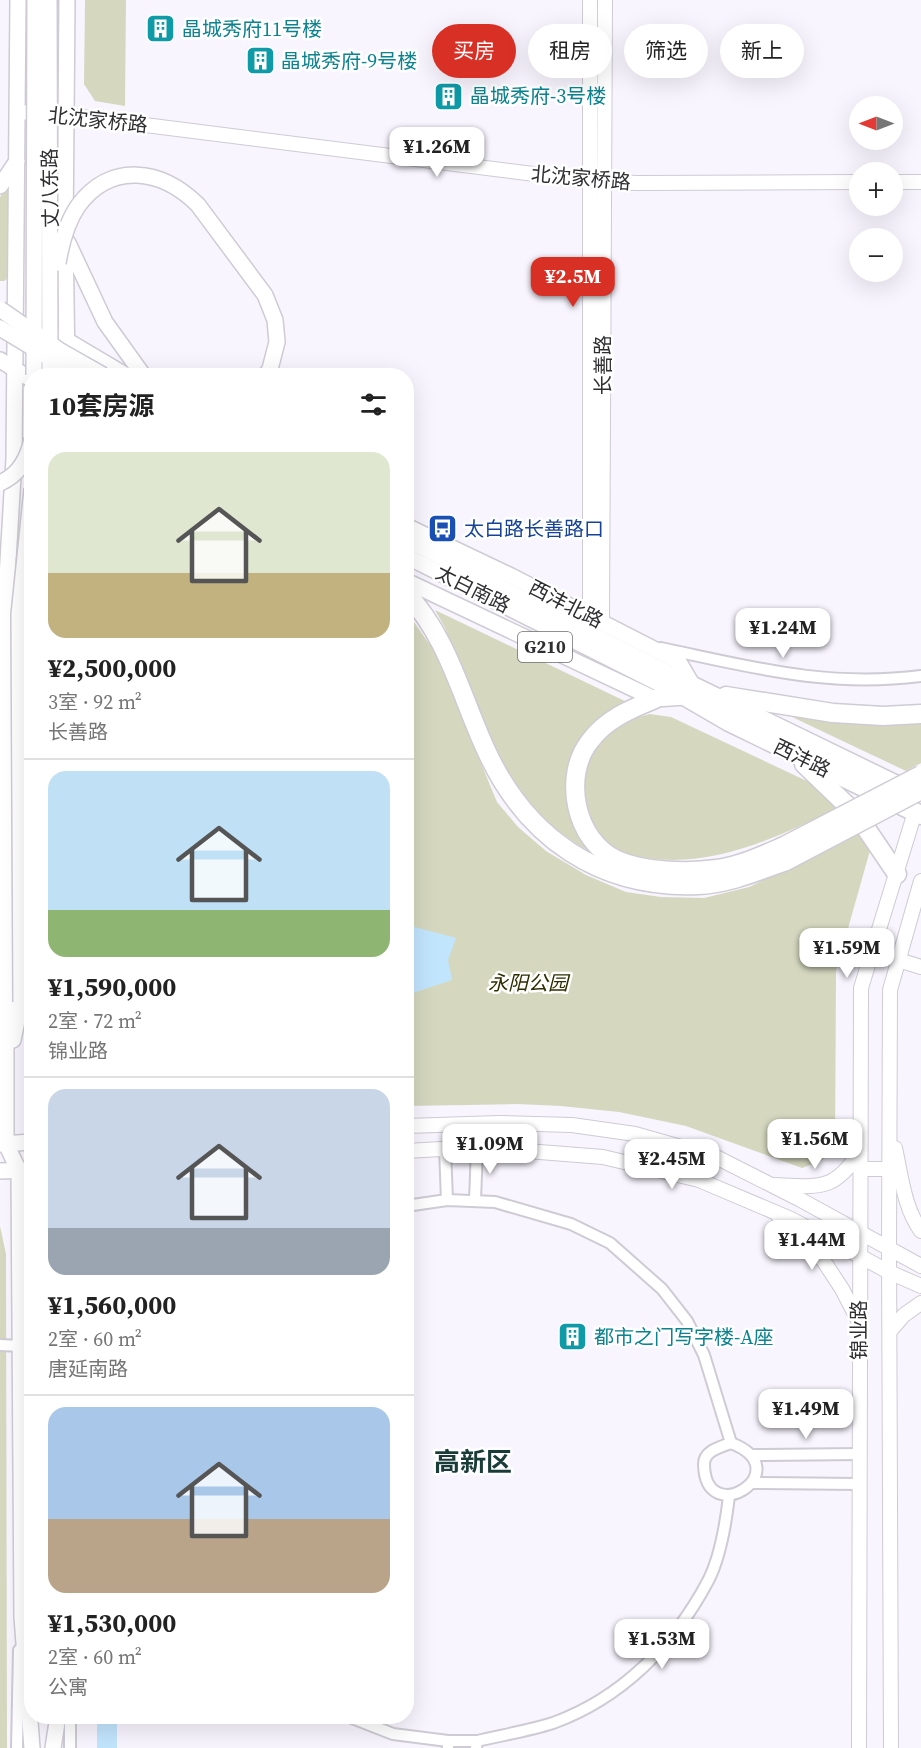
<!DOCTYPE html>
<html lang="zh">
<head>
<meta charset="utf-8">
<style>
	:root { --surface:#fff; --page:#f6f6f6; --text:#222; --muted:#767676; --line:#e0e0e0; --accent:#d93025 }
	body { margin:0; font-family:"Source Serif 4","Noto Sans SC",serif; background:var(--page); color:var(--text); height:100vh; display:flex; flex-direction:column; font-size:22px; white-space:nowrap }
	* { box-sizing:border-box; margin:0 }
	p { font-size:20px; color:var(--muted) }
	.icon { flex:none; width:33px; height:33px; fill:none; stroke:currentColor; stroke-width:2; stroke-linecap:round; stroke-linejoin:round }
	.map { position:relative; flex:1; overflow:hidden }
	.side { position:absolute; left:24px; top:368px; width:390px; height:1356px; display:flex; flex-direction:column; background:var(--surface); border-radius:24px; box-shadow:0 6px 24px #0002 }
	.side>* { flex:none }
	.guide { position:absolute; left:432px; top:24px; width:399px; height:54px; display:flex; gap:12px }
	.needle { width:39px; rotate:270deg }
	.controls { position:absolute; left:849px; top:96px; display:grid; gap:12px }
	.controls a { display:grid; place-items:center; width:54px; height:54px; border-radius:50%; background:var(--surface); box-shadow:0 6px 24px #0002; font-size:30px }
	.price { position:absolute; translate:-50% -51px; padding:0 14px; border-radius:12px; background:#fff; color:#222; font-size:20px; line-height:39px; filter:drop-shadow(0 2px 3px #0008) }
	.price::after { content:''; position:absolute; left:50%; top:36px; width:18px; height:14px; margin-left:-9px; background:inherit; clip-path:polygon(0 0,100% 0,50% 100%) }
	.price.on { background:var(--accent); color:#fff }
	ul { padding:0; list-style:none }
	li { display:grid; align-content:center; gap:12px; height:318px; padding:0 24px }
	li+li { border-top:2px solid var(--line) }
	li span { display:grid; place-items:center; height:186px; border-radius:18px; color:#555 }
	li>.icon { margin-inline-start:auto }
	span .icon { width:108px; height:108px; fill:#fffc; stroke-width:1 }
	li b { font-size:26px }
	h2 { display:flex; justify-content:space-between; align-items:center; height:72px; padding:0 24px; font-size:26px }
	.tag { padding:0 21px; border-radius:27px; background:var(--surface); box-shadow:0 6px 24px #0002; font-size:21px; line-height:54px }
	.tag.on { background:var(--accent); color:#fff }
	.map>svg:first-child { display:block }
</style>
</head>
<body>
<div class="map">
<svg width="921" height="1748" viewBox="0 0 921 1748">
	<rect width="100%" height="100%" fill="#f8f5fe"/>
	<g fill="#d5d8bf">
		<polygon points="85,0 126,0 125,106 95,101 84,84"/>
		<polygon points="8,187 10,277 4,281 0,281 0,197"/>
		<polygon points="435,610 631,704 609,712 569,788 598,856 577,844 545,822 509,783 466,683 445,628"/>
		<polygon points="406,611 435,652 497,802 518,827 546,851 586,875 626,892 661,897 704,898 749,887 861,833 871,847 836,971 835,1151 820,1161 802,1168 686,1126 619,1112 561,1106 517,1104 407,1106"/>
		<path d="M650 714 671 717 811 783 839 808C768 841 700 876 620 852 614 850 610 845 605 841 602 839 597 836 595 832 575 805 581 752 607 731 619 721 635 718 650 714Z"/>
		<polygon points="792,717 887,724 921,723 921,763 906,771"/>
		<polygon points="0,1226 6,1254 7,1748 0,1748"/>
	</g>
	<polygon fill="#c2e5fe" points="407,925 456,938 448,960 452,980 407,995"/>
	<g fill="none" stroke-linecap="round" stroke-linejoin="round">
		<polyline stroke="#c2e5fe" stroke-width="20" points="107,1716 107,1748"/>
		<defs>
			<g id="street">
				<path d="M661 648C752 667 826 688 921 676"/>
				<polyline points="445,1149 447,1200"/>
				<polyline points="475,1201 477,1147"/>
				<polyline points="406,1206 447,1200 495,1202 571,1224 610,1243 662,1289 687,1321 704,1355 731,1443"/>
				<polyline points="0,1345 21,1346"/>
				<path d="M731 1443C801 1470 705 1532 704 1464 704 1451 720 1447 731 1443Z"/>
				<polyline points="752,1455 859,1454"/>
				<polyline points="752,1483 859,1484"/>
				<polyline points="70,1716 70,1748"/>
				<polyline points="347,1716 393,1734 448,1741 448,1748"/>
				<polyline points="448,1741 477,1741"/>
				<polyline points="17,1748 19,1650"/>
				<path d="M476 1748 477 1741C502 1735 528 1731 553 1723 622 1698 674 1645 708 1581 720 1558 726 1522 729 1496"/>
			</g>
			<g id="secondary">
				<polyline points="18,112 66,115 589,181 637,183 860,182"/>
				<polyline points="892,182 921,182"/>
				<polyline points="590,616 590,0"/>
				<polyline points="602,622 605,0"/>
				<polyline points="873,952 921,967"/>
				<polyline points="406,1126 500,1123 572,1125 635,1134 716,1157 801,1200 921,1266"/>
				<path d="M895 1148C901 1175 904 1208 921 1231"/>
				<polyline points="406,1151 477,1147 603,1157 699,1180 791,1219 889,1272 921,1286"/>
				<polyline points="860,1169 889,1169"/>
				<path d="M775 1185C820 1187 835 1191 860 1151"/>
				<polyline points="779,1218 803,1244 823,1260 842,1289 858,1320"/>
				<polyline points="890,1331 904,1315 921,1303"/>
				<polyline points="859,1748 861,988 915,812"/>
				<polyline points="891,1748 889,1250 890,990 921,881"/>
			</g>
			<g id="primary">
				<polyline points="18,0 14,459 6,595 6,1144 19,1171 22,1617 32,1748"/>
				<polyline points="0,186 17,161"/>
				<polyline points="198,205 265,295 275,320 277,342 270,369 266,375"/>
				<polyline points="68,243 105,322 143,375"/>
				<polyline points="61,337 125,375"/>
				<polyline points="0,360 32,380"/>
				<polyline points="67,366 65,235 67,0"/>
				<polyline points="406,526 511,576 679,662 693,686"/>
				<polyline points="406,539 693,686"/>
				<polyline points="406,556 686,697"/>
				<polyline points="406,581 655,699 686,697"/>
				<polyline points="13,1040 21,1002"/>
				<polyline points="0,1144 32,1142"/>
				<polyline points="0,1171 32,1170"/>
				<polyline points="53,1748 58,1716"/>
			</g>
			<g id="highway">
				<path d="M406 593C448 637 461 696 486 750 526 838 600 889 698 885 728 884 758 871 786 861"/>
				<polyline points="693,686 911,792"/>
				<polyline points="726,696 833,713 883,716 921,714"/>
				<polyline points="686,697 729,722 921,815"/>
				<path d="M655 699C631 709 606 719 590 741 562 776 575 841 617 860 643 872 688 873 717 869 739 866 761 856 782 847"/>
				<polyline points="804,764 857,815 897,874"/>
			</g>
		</defs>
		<use href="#street" stroke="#cecbd4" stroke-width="14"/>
		<use href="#secondary" stroke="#cecbd4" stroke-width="16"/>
		<use href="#primary" stroke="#cecbd4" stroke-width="18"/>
		<use href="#highway" stroke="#cecbd4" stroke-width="21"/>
		<use href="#street" stroke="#fff" stroke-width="10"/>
		<use href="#secondary" stroke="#fff" stroke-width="14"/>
		<use href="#primary" stroke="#fff" stroke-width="15"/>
		<use href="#highway" stroke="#fff" stroke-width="18"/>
		<defs>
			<g id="primary-bridge">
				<polyline points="49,0 50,375"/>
				<path d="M58 263C61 245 67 222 78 206 111 161 162 169 198 205"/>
				<polyline points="0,309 59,350 103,375"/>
				<polyline points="0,328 78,375"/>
				<polyline points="34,375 35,0"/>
				<path d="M0 483C19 475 28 458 32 439"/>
				<polyline points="21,1002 19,615 32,489"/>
			</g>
			<g id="highway-bridge">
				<polyline points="782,847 921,775"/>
				<polyline points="786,861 921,790"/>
			</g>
		</defs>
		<use href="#primary-bridge" stroke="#cecbd4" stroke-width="18" stroke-linecap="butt"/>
		<use href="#highway-bridge" stroke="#cecbd4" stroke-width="21" stroke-linecap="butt"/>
		<use href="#primary-bridge" stroke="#fff" stroke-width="15"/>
		<use href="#highway-bridge" stroke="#fff" stroke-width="18"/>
	</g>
	<defs>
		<symbol id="building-square" viewBox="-11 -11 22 22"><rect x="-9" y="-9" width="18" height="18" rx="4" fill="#0f9aa8" stroke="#fff"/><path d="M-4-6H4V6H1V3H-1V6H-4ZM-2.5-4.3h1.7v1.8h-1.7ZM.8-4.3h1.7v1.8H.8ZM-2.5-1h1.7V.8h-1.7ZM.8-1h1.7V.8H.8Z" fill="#fff"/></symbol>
		<symbol id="bus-square" viewBox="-11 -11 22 22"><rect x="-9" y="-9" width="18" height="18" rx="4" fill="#1a4fb4" stroke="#fff"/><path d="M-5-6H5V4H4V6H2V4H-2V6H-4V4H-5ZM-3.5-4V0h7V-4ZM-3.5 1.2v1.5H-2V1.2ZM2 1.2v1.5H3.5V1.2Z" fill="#fff"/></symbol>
	</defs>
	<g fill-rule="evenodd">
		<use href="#building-square" x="144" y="12" width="33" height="33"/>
		<use href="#building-square" x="244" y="44" width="33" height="33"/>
		<use href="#building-square" x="432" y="80" width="33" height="33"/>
		<use href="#bus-square" x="426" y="512" width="33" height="33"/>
		<use href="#building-square" x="556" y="1320" width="33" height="33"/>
	</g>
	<g text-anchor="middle" stroke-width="5" stroke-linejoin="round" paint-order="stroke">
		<rect fill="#fff" stroke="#6d6d6f" stroke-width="1.5" x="518" y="632" width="54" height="30" rx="4.5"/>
		<g font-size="18" font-weight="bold" fill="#2f2e31">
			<text x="545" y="653">G210</text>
		</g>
		<g font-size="20" fill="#0d838f" stroke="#fff" text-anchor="start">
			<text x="182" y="36">晶城秀府11号楼</text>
			<text x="281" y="68">晶城秀府-9号楼</text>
			<text x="470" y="103">晶城秀府-3号楼</text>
			<text x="594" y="1344">都市之门写字楼-A座</text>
		</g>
		<g font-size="20" fill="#2f2e31" stroke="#fff">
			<text transform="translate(98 120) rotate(6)" y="7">北沈家桥路</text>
			<text transform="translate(581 178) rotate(5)" y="7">北沈家桥路</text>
			<text transform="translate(50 188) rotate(-91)" y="7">丈八东路</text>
			<text transform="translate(603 365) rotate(-90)" y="7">长善路</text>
			<text transform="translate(473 589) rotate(27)" y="7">太白南路</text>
			<text transform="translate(566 604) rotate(27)" y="7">西沣北路</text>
			<text transform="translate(802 758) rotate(26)" y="7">西沣路</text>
			<text transform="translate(859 1330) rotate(-90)" y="7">锦业路</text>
		</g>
		<g font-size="20" fill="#164399" stroke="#fff" text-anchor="start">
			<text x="464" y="536">太白路长善路口</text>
		</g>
		<g font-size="20" font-style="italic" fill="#2d2f01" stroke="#fff">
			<text x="528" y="990">永阳公园</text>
		</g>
		<g font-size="26" font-weight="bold" fill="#1a3c38" stroke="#fff">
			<text x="473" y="1471">高新区</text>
		</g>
	</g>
</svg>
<div class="controls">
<a><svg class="needle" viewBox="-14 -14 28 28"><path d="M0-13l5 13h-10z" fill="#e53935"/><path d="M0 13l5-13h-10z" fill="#767676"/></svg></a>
<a>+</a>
<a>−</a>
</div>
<b class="price" style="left:437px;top:178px">¥1.26M</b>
<b class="price on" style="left:573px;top:308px">¥2.5M</b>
<b class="price" style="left:783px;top:659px">¥1.24M</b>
<b class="price" style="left:847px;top:979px">¥1.59M</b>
<b class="price" style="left:815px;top:1170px">¥1.56M</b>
<b class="price" style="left:490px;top:1175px">¥1.09M</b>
<b class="price" style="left:672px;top:1190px">¥2.45M</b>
<b class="price" style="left:812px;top:1271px">¥1.44M</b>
<b class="price" style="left:806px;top:1440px">¥1.49M</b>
<b class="price" style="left:662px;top:1670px">¥1.53M</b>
<div class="guide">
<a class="tag on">买房</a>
<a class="tag">租房</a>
<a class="tag">筛选</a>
<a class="tag">新上</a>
</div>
<section class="side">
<h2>10套房源<svg class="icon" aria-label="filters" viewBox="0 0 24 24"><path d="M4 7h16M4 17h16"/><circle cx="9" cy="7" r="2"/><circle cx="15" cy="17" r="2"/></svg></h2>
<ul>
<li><span style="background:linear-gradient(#dfe7d0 65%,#c2b280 0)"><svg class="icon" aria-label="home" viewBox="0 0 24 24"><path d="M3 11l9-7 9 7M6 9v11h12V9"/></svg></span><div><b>¥2,500,000</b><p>3室 · 92 m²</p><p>长善路</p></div></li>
<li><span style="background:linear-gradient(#bfe0f5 75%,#8fb573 0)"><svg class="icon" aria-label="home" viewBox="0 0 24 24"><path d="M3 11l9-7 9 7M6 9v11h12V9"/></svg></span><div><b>¥1,590,000</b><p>2室 · 72 m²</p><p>锦业路</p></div></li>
<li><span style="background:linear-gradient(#c9d6e8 75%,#9aa5b1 0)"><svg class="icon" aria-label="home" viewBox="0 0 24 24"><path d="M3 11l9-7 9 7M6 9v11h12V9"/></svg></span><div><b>¥1,560,000</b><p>2室 · 60 m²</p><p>唐延南路</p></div></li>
<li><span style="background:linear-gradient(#a9c7e8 60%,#b9a48a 0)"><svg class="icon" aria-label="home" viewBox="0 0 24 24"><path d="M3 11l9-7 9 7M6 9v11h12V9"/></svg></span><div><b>¥1,530,000</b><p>2室 · 60 m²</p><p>公寓</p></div></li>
</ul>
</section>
</div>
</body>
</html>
